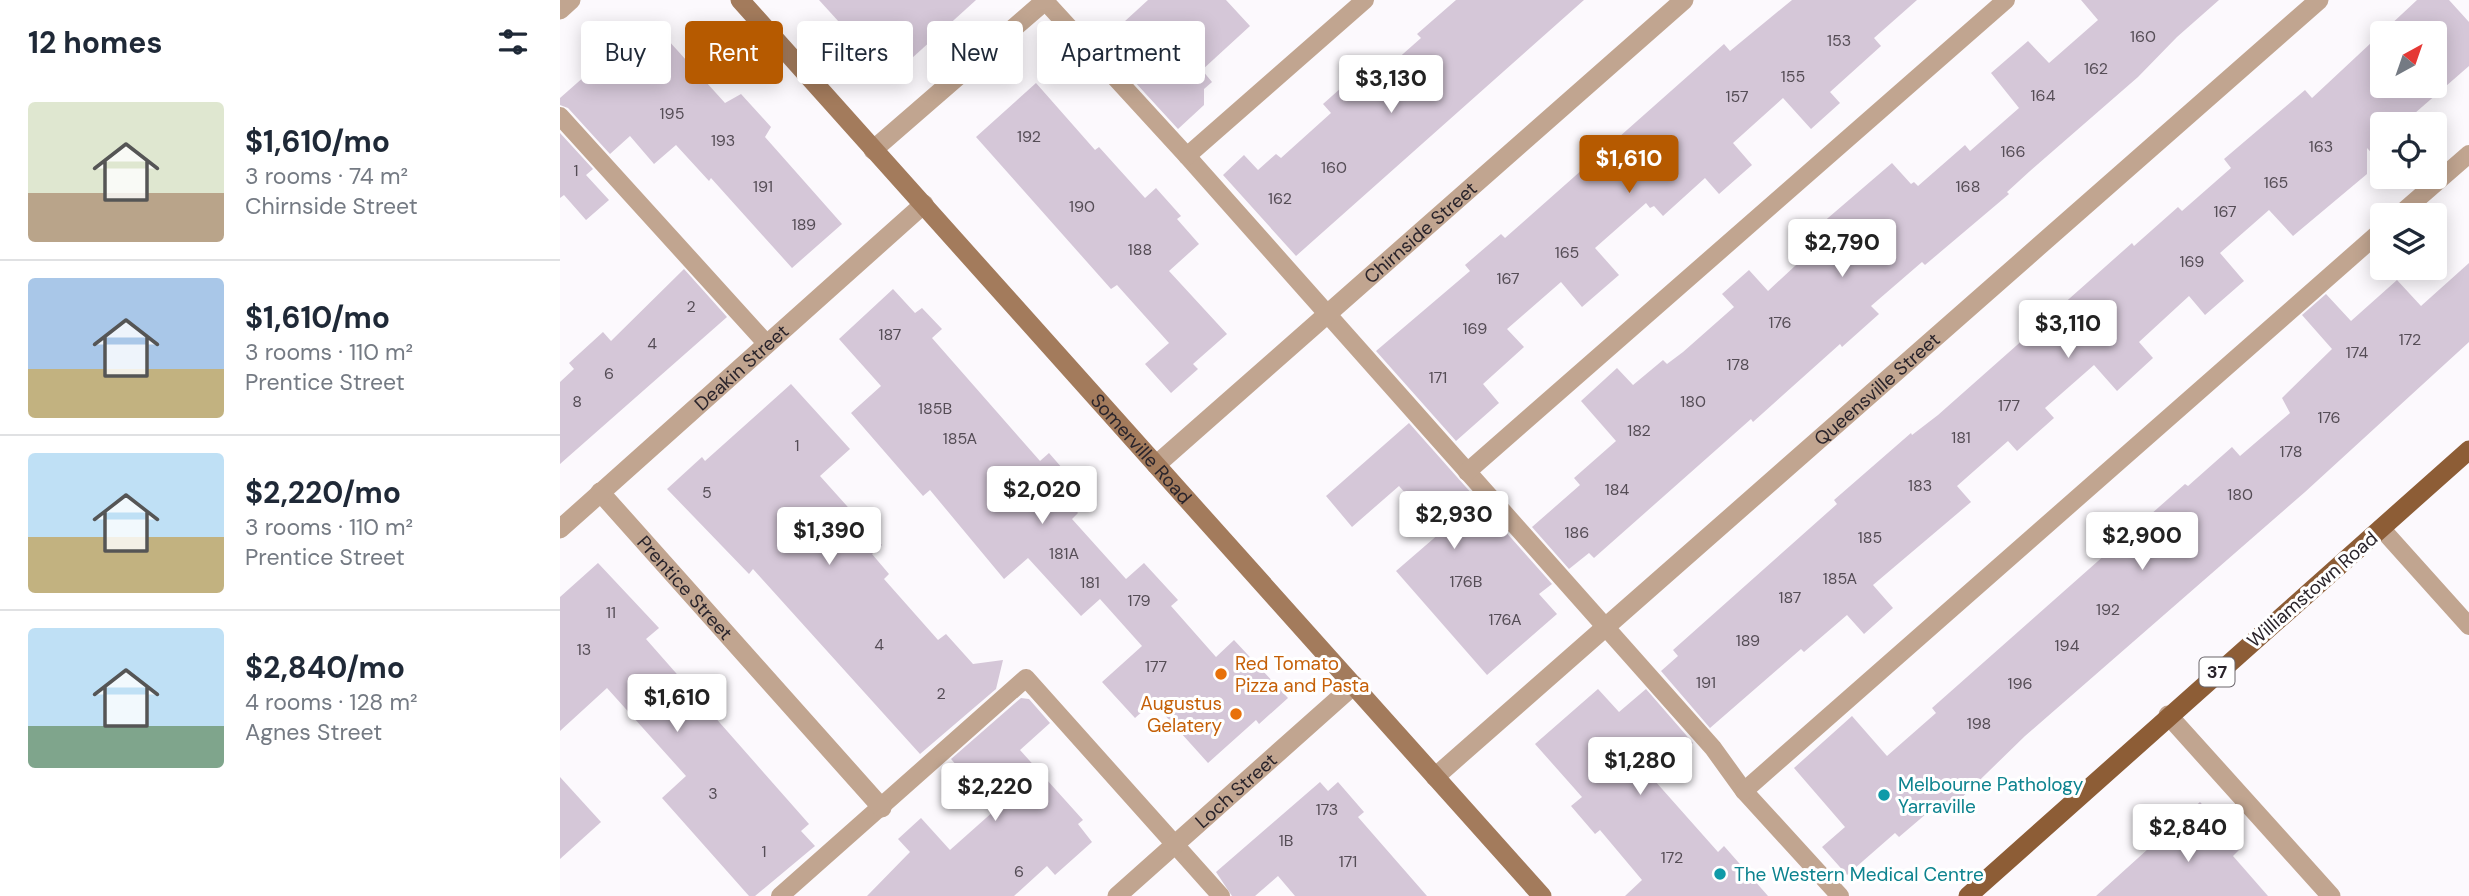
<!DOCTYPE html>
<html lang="en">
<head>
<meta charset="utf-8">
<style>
	:root { --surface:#fff; --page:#f6f6f7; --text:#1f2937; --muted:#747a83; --line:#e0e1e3; --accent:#b65a00 }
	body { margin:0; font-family:"DM Sans",sans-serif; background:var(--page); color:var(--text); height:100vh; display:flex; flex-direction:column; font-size:26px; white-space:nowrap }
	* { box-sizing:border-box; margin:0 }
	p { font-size:23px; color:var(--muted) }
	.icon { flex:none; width:38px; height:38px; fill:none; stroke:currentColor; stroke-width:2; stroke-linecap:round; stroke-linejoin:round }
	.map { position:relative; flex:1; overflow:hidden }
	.panel { display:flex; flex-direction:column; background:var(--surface); width:560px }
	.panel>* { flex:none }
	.banner { position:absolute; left:21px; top:21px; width:665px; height:63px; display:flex; gap:14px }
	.needle { width:46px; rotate:40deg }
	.controls { position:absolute; left:1810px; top:21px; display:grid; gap:14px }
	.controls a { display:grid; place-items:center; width:77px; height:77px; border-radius:7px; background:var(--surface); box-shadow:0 4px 18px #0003; font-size:35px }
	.price { position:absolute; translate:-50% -60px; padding:0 16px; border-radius:7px; background:#fff; color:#222; font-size:23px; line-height:46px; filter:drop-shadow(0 2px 4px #0008) }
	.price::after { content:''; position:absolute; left:50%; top:42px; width:21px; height:16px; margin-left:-10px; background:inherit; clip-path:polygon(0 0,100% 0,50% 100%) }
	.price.active { background:var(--accent); color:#fff }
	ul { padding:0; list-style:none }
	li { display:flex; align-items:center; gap:21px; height:175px; padding:0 28px }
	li+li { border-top:2px solid var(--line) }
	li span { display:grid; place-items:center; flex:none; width:196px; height:140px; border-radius:7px; color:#555 }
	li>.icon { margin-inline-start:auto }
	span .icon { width:84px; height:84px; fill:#fffc; stroke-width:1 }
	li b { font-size:30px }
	h2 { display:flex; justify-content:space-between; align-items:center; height:84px; padding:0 28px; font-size:30px }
	.tag { padding:0 24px; border-radius:7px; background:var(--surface); box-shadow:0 4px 18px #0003; font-size:24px; line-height:63px }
	.tag.active { background:var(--accent); color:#fff }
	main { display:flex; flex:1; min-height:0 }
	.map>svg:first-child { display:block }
</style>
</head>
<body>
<main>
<section class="panel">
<h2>12 homes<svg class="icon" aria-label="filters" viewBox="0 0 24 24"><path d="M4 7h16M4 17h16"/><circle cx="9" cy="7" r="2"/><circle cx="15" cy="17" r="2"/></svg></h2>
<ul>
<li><span style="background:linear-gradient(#dfe7d0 65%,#b9a48a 0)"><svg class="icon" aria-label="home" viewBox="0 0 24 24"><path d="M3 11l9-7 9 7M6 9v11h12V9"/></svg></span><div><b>$1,610/mo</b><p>3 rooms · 74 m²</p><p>Chirnside Street</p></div></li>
<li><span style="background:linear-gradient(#a9c7e8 65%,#c2b280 0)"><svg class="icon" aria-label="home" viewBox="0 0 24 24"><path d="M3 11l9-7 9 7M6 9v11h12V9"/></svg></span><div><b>$1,610/mo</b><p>3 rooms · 110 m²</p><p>Prentice Street</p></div></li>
<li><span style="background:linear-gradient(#bfe0f5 60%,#c2b280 0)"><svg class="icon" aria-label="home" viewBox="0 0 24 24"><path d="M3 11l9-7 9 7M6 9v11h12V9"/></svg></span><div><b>$2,220/mo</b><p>3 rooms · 110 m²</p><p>Prentice Street</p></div></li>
<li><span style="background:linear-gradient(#bfe0f5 70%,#7fa58c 0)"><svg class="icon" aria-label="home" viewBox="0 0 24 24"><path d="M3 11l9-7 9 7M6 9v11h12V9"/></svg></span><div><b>$2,840/mo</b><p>4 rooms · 128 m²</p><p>Agnes Street</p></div></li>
</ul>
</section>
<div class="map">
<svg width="1909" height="896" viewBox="0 0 1909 896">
	<rect width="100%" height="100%" fill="#fcf9fd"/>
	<g fill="#d5c7d8" fill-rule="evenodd">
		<polygon points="259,0 416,0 330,78"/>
		<polygon points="588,0 666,0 690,26 642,70 652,82 644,89 644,105 618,129 540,44"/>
		<polygon points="896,0 1024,0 736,256 663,175 684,155 698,170 716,154 721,158 771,113 763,104 799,72 809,84 861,38 857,34"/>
		<polygon points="1232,0 1357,0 1314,38 1321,46 1270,92 1280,103 1251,129 1223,98 1173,143 1192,165 1159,194 1145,178 1103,216 1094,206 1090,208 1086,203 1035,248 1059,275 1022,307 1001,282 947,329 964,347 923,384 939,403 896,441 816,351 910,271 905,265 941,234 945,238 1164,44 1170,51"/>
		<polygon points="1521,0 1659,0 1617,37 1578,77 1470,171 1447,192 1449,194 1365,265 1362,262 1311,306 1319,314 1282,347 1280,344 1193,422 1191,419 1034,558 1029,553 1009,569 972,527 1020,485 1014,478 1056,441 1021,401 1057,368 1073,385 1103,360 1107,364 1123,352 1174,307 1162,294 1189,270 1208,291 1263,240 1254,230 1332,163 1351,184 1354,182 1358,186 1405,145 1410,151 1459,108 1431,73 1468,41 1489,63 1538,20"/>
		<path d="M1857 0H1889L1909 22V66L1847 120 1850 124H1822V164L1807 148V174L1733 236 1709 210 1660 253 1684 281 1645 315 1629 296 1579 342 1593 358 1557 391 1534 365 1485 408 1494 418 1457 451 1448 441 1397 486 1411 502 1313 585 1333 608 1304 634 1287 615 1244 652 1241 649 1150 728 1101 671 1118 656 1113 650 1277 504 1274 500 1351 433 1352 435 1378 415 1572 243 1574 246 1618 207 1622 211 1671 168 1664 159 1745 90 1752 98ZM1822 33H1874V86H1822Z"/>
		<polygon points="98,29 165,103 181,94 211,127 205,137 282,224 232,268 151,178 149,181 116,145 94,164 70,136 50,154 8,108 0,105 0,98 76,31 85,41"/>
		<polygon points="476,83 535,150 539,147 585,198 596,188 621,216 617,219 639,244 609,271 667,334 633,364 638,369 611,393 585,364 609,343 557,285 551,289 416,137"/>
		<polygon points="0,133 33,169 26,175 49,200 26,220 4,195 0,198"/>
		<polygon points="1909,263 1909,342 1745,492 1465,736 1388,811 1380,802 1339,837 1335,833 1287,875 1262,847 1285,827 1234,768 1292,716 1327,756 1376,713 1372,708 1625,484 1628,486 1672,447 1680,456 1730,413 1722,398 1772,349 1742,315 1766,294 1791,321 1837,280 1861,306"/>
		<polygon points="124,269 167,317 0,464 0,382 14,369 9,363 43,332 51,341"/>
		<polygon points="333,289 355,313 362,308 382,329 372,338 480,461 489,453 523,492 510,503 518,513 512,519 566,579 584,563 618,600 611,606 656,657 674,640 728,698 699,724 696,720 648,763 593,702 575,718 542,682 582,646 540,599 521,616 468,558 444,579 370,490 363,496 291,413 321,386 279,339"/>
		<polygon points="231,384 290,449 260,476 322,545 312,554 329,574 324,579 378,640 386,634 413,664 443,660 436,689 360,754 193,569 189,574 107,489 142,457 145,461"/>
		<polygon points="849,423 992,584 979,594 997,614 927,675 836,571 880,533 839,486 792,527 766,496"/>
		<polygon points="38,563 99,628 86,639 249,824 241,831 255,846 195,896 189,896 102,798 126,776 47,688 0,731 0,597"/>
		<polygon points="1038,689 1059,712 1086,689 1133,743 1130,746 1132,749 1095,781 1158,852 1164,846 1208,896 1065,896 1082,880 1040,830 1035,834 1011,806 1022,797 975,744"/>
		<polygon points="461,698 469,699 490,723 460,750 523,820 518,824 532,842 495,875 487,866 454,896 307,896 350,852 338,839 361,818 390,850 435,810 391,759"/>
		<polygon points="0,777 41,822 0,859"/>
		<polygon points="760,782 768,791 778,782 804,812 798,817 867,896 735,896 718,876 695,896 672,896 656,872"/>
		<polygon points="1640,802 1681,848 1673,856 1708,896 1536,896"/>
	</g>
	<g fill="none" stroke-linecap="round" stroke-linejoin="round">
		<g stroke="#c1a590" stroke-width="18">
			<polyline points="484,0 627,156 1153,748 1184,791 1280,896"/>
			<polyline points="0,116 206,343"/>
			<polyline points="627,156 805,0"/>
			<polyline points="1839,215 1909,154"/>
			<polyline points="907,472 1446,0"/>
			<polyline points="1821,528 1909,626"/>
			<polyline points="1184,791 1822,230"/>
			<polyline points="220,896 466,678 661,896"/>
		</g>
		<g stroke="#c1a590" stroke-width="19">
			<polyline points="0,10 11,0"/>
			<polyline points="313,150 486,0"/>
			<path id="s1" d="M596 465 1124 0"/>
			<path id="s2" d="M40 492 322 808"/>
			<path id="s3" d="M0 529 364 204"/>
			<polyline points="1608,715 1771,896"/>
			<path id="s4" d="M875 777 1759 0"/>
			<path id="s5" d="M557 896 794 685"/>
		</g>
		<path stroke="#a37b5c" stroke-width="19" id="s6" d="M180 0 982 896"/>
		<polyline stroke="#8d5d36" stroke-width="19" points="1408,896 1909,450"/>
	</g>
	<g fill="#e8710a" stroke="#fff" stroke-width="2.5">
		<circle cx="661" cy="674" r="7"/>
		<circle cx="676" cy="714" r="7"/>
	</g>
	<g fill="#0f9aa8" stroke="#fff" stroke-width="2.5">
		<circle cx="1324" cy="795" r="7"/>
		<circle cx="1160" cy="874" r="7"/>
	</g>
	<g text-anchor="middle" stroke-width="6" stroke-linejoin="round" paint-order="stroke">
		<g font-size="16" fill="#554d56">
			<text x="1583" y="42">160</text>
			<text x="1279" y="46">153</text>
			<text x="1536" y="74">162</text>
			<text x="1233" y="82">155</text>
			<text x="1483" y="101">164</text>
			<text x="1177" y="102">157</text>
			<text x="112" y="119">195</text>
			<text x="469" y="142">192</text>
			<text x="163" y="146">193</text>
			<text x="1761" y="152">163</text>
			<text x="1453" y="157">166</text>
			<text x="774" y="173">160</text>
			<text x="16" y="176">1</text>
			<text x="1716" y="188">165</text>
			<text x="203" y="192">191</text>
			<text x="1408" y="192">168</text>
			<text x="720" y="204">162</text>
			<text x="522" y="212">190</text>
			<text x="1665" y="217">167</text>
			<text x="244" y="230">189</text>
			<text x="580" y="255">188</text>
			<text x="1007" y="258">165</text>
			<text x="1632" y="267">169</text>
			<text x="948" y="284">167</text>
			<text x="131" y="312">2</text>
			<text x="1220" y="328">176</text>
			<text x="915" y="334">169</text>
			<text x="330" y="340">187</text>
			<text x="1850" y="345">172</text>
			<text x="92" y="349">4</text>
			<text x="1797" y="358">174</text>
			<text x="1178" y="370">178</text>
			<text x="49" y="379">6</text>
			<text x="878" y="383">171</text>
			<text x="17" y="407">8</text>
			<text x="1133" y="407">180</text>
			<text x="1449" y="411">177</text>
			<text x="375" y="414">185B</text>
			<text x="1769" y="423">176</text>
			<text x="1079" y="436">182</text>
			<text x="1401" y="443">181</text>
			<text x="400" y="444">185A</text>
			<text x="237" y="451">1</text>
			<text x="1731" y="457">178</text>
			<text x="1360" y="491">183</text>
			<text x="1057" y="495">184</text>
			<text x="147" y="498">5</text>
			<text x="1680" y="500">180</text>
			<text x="1017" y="538">186</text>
			<text x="1310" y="543">185</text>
			<text x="504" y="559">181A</text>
			<text x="1280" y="584">185A</text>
			<text x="906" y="587">176B</text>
			<text x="530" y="588">181</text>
			<text x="1230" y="603">187</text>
			<text x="579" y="606">179</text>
			<text x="1548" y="615">192</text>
			<text x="51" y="618">11</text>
			<text x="945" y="625">176A</text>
			<text x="1188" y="646">189</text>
			<text x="319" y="650">4</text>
			<text x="1507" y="651">194</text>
			<text x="24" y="655">13</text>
			<text x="596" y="672">177</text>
			<text x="1146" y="688">191</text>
			<text x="1460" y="689">196</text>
			<text x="381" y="699">2</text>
			<text x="1419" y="729">198</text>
			<text x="153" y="799">3</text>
			<text x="767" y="815">173</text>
			<text x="726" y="846">1B</text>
			<text x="204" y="857">1</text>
			<text x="1112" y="863">172</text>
			<text x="788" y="867">171</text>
			<text x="459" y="877">6</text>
		</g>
		<rect fill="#fff" stroke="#6a666b" stroke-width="2" x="1639.5" y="657.5" width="35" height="29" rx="5"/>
		<g font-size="18" font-weight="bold" fill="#2a242b">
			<text x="1657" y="678">37</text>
		</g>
		<g font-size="19" fill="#2a242b" stroke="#fff">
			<text dy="7" stroke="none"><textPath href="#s1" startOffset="352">Chirnside Street</textPath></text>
			<text dy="7" stroke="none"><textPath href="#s3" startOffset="243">Deakin Street</textPath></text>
			<text dy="7" stroke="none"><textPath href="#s4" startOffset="588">Queensville Street</textPath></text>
			<text dy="7" stroke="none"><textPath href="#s6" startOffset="602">Somerville Road</textPath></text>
			<text dy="7" stroke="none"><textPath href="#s2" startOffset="128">Prentice Street</textPath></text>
			<text transform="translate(1752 589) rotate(-41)" y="7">Williamstown Road</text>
			<text dy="7" stroke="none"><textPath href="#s5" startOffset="159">Loch Street</textPath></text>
		</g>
		<g font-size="19" fill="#c56008" stroke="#fff" text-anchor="start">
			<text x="675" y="670">Red Tomato<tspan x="675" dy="22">Pizza and Pasta</tspan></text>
			<text x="662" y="710" text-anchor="end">Augustus<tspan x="662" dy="22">Gelatery</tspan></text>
		</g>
		<g font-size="19" fill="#0d838f" stroke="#fff" text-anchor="start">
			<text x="1338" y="791">Melbourne Pathology<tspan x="1338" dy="22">Yarraville</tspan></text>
			<text x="1174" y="881">The Western Medical Centre</text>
		</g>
	</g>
</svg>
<div class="controls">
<a><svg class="needle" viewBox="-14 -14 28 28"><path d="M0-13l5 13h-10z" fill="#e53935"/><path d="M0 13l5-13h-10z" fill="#747a83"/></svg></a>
<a><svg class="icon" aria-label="locate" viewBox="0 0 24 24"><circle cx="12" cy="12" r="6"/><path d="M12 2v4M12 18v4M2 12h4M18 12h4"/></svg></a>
<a><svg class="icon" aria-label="layers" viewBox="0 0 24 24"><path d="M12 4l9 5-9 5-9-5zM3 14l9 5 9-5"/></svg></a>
</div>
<b class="price" style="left:831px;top:115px">$3,130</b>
<b class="price active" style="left:1069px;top:195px">$1,610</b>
<b class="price" style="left:1282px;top:279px">$2,790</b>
<b class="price" style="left:1508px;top:360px">$3,110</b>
<b class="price" style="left:482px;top:526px">$2,020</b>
<b class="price" style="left:894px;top:551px">$2,930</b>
<b class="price" style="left:269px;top:567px">$1,390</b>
<b class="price" style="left:1582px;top:572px">$2,900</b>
<b class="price" style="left:117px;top:734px">$1,610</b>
<b class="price" style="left:1080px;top:797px">$1,280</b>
<b class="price" style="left:435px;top:823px">$2,220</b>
<b class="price" style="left:1628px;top:864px">$2,840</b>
<div class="banner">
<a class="tag">Buy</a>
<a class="tag active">Rent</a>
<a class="tag">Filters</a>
<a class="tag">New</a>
<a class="tag">Apartment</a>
</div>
</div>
</main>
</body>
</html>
